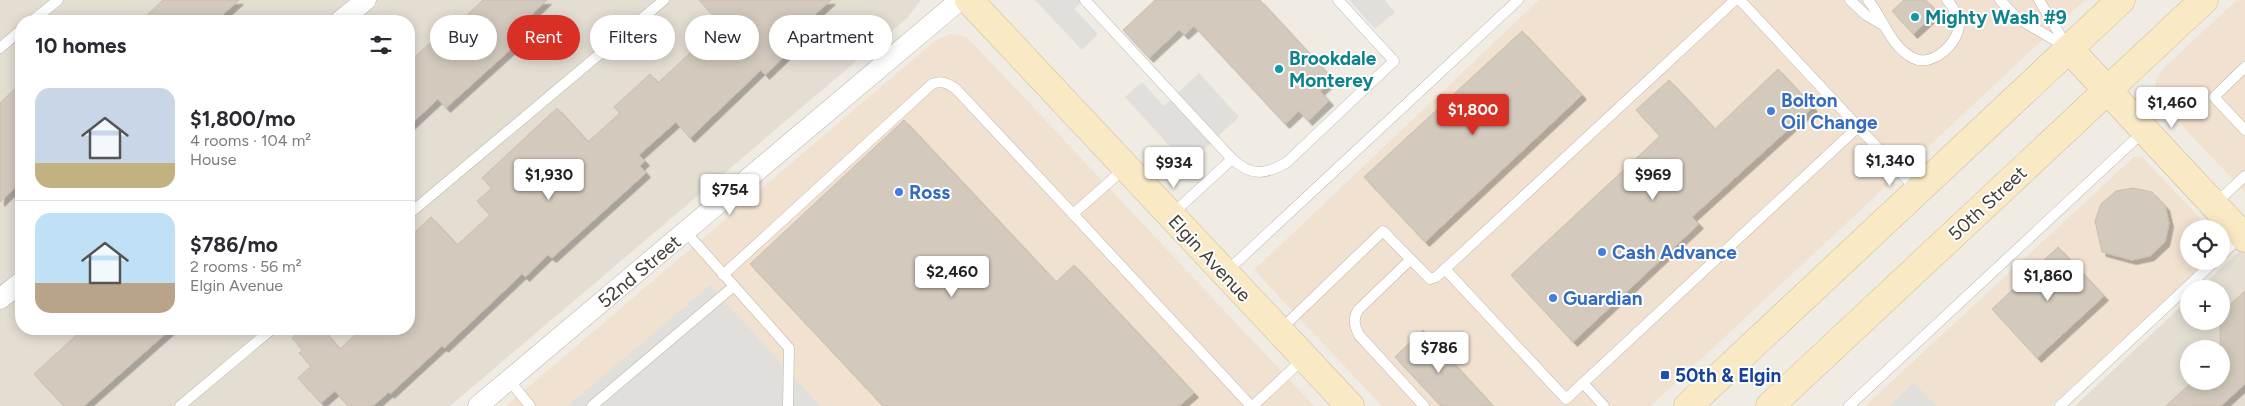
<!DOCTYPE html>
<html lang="en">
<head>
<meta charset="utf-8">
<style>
	:root { --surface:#fff; --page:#f7f7f7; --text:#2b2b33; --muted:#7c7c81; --line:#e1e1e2; --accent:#d93025 }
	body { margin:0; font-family:Figtree,sans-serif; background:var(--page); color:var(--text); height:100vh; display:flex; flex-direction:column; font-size:19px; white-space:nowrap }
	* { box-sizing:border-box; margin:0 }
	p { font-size:16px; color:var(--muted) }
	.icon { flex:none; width:28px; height:28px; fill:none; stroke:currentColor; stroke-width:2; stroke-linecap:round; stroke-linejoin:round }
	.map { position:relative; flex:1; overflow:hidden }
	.drawer { position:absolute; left:15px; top:15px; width:400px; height:320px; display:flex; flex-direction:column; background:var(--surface); border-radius:20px; box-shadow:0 2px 12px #0003 }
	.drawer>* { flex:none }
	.hud { position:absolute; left:430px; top:15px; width:475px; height:45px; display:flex; gap:10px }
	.fabs { position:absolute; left:2180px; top:220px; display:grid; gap:10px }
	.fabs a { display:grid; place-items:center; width:50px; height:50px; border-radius:50%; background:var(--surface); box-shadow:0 2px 12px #0003; font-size:25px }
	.price { position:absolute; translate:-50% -42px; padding:0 11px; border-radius:5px; background:#fff; color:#222; font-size:16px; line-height:32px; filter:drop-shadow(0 1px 2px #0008) }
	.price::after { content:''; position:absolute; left:50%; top:30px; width:15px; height:11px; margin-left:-8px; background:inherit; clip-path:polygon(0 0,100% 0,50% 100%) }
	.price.current { background:var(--accent); color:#fff }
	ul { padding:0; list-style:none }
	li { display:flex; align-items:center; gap:15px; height:125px; padding:0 20px }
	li+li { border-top:1px solid var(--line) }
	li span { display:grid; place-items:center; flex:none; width:140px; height:100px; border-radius:15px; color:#555 }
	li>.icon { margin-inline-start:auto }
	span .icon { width:60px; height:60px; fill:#fffc; stroke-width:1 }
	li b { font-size:21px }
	h2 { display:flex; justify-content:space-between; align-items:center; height:60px; padding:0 20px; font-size:21px }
	.chip { padding:0 18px; border-radius:22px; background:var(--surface); box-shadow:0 2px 12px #0003; font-size:18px; line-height:45px }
	.chip.current { background:var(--accent); color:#fff }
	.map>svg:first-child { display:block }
</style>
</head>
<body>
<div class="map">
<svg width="2245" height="406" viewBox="0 0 2245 406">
	<defs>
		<filter id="shadow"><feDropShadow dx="4.5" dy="4.5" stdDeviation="0" flood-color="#0004"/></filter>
	</defs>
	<rect width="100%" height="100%" fill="#f0ece4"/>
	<g fill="#e3ddd2" fill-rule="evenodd">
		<path d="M0 0H921L907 18 450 406H0ZM21 21H409V329H21Z"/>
		<path d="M2245 246V406H2075L2189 299V321H2221V289H2199ZM2189 349H2221V381H2189Z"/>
	</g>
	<g fill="#f1e1d0">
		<polygon points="1539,0 2085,0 1651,406 1382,406 1254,270"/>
		<polygon points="2237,0 2245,0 2245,192 2160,103 2155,97 2154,92 2156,80 2163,69"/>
		<polygon points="951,34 967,37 1314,406 506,406 936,40"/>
		<polygon points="2134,157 2142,157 2146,161 2210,229 2189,229 2189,261 2208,261 2051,406 1865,406"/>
	</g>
	<g fill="#e1dfdc">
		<polygon points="1035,0 1083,0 1074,9 1098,34 1082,50"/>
		<polygon points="1349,0 1384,0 1395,12 1375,29"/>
		<polygon points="1199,73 1239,117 1187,165 1125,97 1142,82 1164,106"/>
		<polygon points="710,285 820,406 568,406"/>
		<polygon points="1914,383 1936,406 1890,406"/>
	</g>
	<g fill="#d3c9bd" stroke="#cabeae" filter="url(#shadow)">
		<polygon points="163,0 239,0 216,21 141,21"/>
		<polygon points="483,0 547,0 512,33 519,40 510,50 446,108 438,99 409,126 409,62 451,24 454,28"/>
		<polygon points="699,0 831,0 784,43 791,50 765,75 761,70 690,138 676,122 639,155 645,161 640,166 646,173 552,258 548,255 525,277 522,274 444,348 442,346 390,394 389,392 373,406 348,406 335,391 321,403 298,378 311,366 299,353 302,350 292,338 303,329 322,329 340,349 361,329 409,329 409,238 431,217 457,245 490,215 477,201 492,188 482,178 557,108 588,142 620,113 614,107 650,74 658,83 721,24"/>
		<polygon points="1155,0 1260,0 1333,79 1320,91 1329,101 1308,121 1299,111 1285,124 1194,26 1184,35 1179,30 1149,58 1123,30"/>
		<polygon points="1904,0 1926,0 1937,12 1913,34 1892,11"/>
		<polygon points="1522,31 1582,95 1425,242 1364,177"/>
		<polygon points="1778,69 1813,107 1692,217 1699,224 1573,342 1511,275 1660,136 1636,110 1669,80 1715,129"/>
		<polygon points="21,83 21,182 0,202 0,103"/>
		<polygon points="904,120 1056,282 1074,265 1194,393 1179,406 883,406 750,264"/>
		<polygon points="2133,188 2152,192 2165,206 2169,223 2165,242 2150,256 2132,260 2102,252 2095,221 2101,204 2116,191"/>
		<polygon points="2058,247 2104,296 2037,358 1992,309"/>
		<polygon points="2245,291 2245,384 2221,406 2166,406 2193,381 2221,381 2220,321 2221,313"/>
		<polygon points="83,329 171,329 84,406 64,406 34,374"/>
		<polygon points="1423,330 1493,406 1441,406 1395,357"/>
	</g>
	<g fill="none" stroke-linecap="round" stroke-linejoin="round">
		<defs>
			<g id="lane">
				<polyline points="1085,0 1232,159"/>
				<polyline points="1735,0 1445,269 1566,399 1858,127"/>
				<polyline points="1740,0 1917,190"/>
				<polyline points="1850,0 1866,15 1883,25"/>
				<path d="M1868 0C1883 18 1890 46 1913 58 1932 68 1959 43 1959 24 1958 14 1953 7 1947 0"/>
				<polyline points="2000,0 2017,18 2068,48"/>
				<polyline points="2039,0 2068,48"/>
				<polyline points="32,21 58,0"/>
				<polyline points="0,48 21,30"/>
				<polyline points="2245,67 2214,97 2245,130"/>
				<polyline points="1125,168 1073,214 1251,406"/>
				<polyline points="2215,204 2245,176"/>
				<polyline points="409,214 664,0"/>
				<path d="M1171 215 1232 159C1251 176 1264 175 1286 163L1394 61 1338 0"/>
				<polyline points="2221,255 2242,236"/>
				<path d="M1410 260 1358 310C1353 319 1354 325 1359 335L1424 406"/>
				<polyline points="1226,272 1518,0"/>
				<path d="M723 275 932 84C942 80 947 83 956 89L1073 214"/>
				<polyline points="734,286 789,348 788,406"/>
				<polyline points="1280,330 1383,231 1430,279 1436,277 1445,269"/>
				<polyline points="509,380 530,406"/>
				<polyline points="1583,383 1604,406"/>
				<polyline points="180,406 272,329"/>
				<polyline points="592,406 734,286 685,231"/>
				<polyline points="1253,406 1303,359"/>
				<polyline points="1849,406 2144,131"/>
				<polyline points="2060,406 2215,261"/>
			</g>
			<g id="street">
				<polyline points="340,21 366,0"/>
				<polyline points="0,299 21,282"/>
				<polyline points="478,406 960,0"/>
			</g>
			<g id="secondary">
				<polyline points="969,0 1350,406"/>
				<polyline points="2069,49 2245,238"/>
				<polyline points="1688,406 2121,0"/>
				<polyline points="1770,406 2204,0"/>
			</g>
		</defs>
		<use href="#lane" stroke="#bdb5aa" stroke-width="11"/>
		<use href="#street" stroke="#bdb5aa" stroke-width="21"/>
		<use href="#secondary" stroke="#ccbb97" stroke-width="29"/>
		<use href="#lane" stroke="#fff" stroke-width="10"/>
		<use href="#street" stroke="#fff" stroke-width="20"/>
		<use href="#secondary" stroke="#f9e9c5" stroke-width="28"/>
	</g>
	<g fill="#0f9aa8" stroke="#fff" stroke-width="2">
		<circle cx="1915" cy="17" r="5"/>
		<circle cx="1279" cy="69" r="5"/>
	</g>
	<g fill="#3f7fe0" stroke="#fff" stroke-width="2">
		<circle cx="1771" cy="111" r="5"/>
		<circle cx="899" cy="192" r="5"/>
		<circle cx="1602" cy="252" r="5"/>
		<circle cx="1553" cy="298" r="5"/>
	</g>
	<rect fill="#1a4fb4" stroke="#fff" stroke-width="2" x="1660" y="370" width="10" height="10" rx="2.5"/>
	<g text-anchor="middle" stroke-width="4" stroke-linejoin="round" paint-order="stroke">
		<g font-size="19" font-weight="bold" fill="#0d838f" stroke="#fff" text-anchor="start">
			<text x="1925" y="24">Mighty Wash #9</text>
			<text x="1289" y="65">Brookdale<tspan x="1289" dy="22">Monterey</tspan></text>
		</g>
		<g font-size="19" font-weight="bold" fill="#366cbe" stroke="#fff" text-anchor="start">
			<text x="1781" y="107">Bolton<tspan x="1781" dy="22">Oil Change</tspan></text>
			<text x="909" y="199">Ross</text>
			<text x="1612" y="259">Cash Advance</text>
			<text x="1563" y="305">Guardian</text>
		</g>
		<g font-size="19" fill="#413c34" stroke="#fff">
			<text transform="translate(1987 203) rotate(-43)" y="7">50th Street</text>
			<text transform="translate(1210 258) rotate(47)" y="7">Elgin Avenue</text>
			<text transform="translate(639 271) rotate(-40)" y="7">52nd Street</text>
		</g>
		<g font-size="19" font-weight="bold" fill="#164399" stroke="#fff" text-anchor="start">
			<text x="1675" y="382">50th &amp; Elgin</text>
		</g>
	</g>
</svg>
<div class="fabs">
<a><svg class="icon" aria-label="locate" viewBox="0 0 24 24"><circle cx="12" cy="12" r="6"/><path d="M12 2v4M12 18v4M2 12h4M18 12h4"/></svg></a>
<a>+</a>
<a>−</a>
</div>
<b class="price" style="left:2172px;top:129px">$1,460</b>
<b class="price current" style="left:1473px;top:136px">$1,800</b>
<b class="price" style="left:1890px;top:187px">$1,340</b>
<b class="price" style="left:1174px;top:189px">$934</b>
<b class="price" style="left:549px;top:201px">$1,930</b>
<b class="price" style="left:1653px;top:201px">$969</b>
<b class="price" style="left:730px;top:216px">$754</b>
<b class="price" style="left:952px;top:298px">$2,460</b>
<b class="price" style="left:2048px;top:302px">$1,860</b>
<b class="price" style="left:1439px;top:374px">$786</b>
<div class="hud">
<a class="chip">Buy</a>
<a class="chip current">Rent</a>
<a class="chip">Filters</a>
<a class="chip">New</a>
<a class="chip">Apartment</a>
</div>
<section class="drawer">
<h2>10 homes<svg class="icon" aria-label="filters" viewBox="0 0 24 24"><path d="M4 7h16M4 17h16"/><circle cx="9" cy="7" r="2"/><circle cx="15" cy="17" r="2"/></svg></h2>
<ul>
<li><span style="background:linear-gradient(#c9d6e8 75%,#c2b280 0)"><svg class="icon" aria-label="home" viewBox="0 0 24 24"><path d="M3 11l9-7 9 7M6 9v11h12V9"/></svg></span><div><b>$1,800/mo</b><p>4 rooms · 104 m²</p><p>House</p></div></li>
<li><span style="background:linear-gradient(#bfe0f5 70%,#b9a48a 0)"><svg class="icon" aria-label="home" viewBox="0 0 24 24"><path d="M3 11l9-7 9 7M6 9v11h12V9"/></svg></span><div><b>$786/mo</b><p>2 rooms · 56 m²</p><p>Elgin Avenue</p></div></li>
</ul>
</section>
</div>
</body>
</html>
